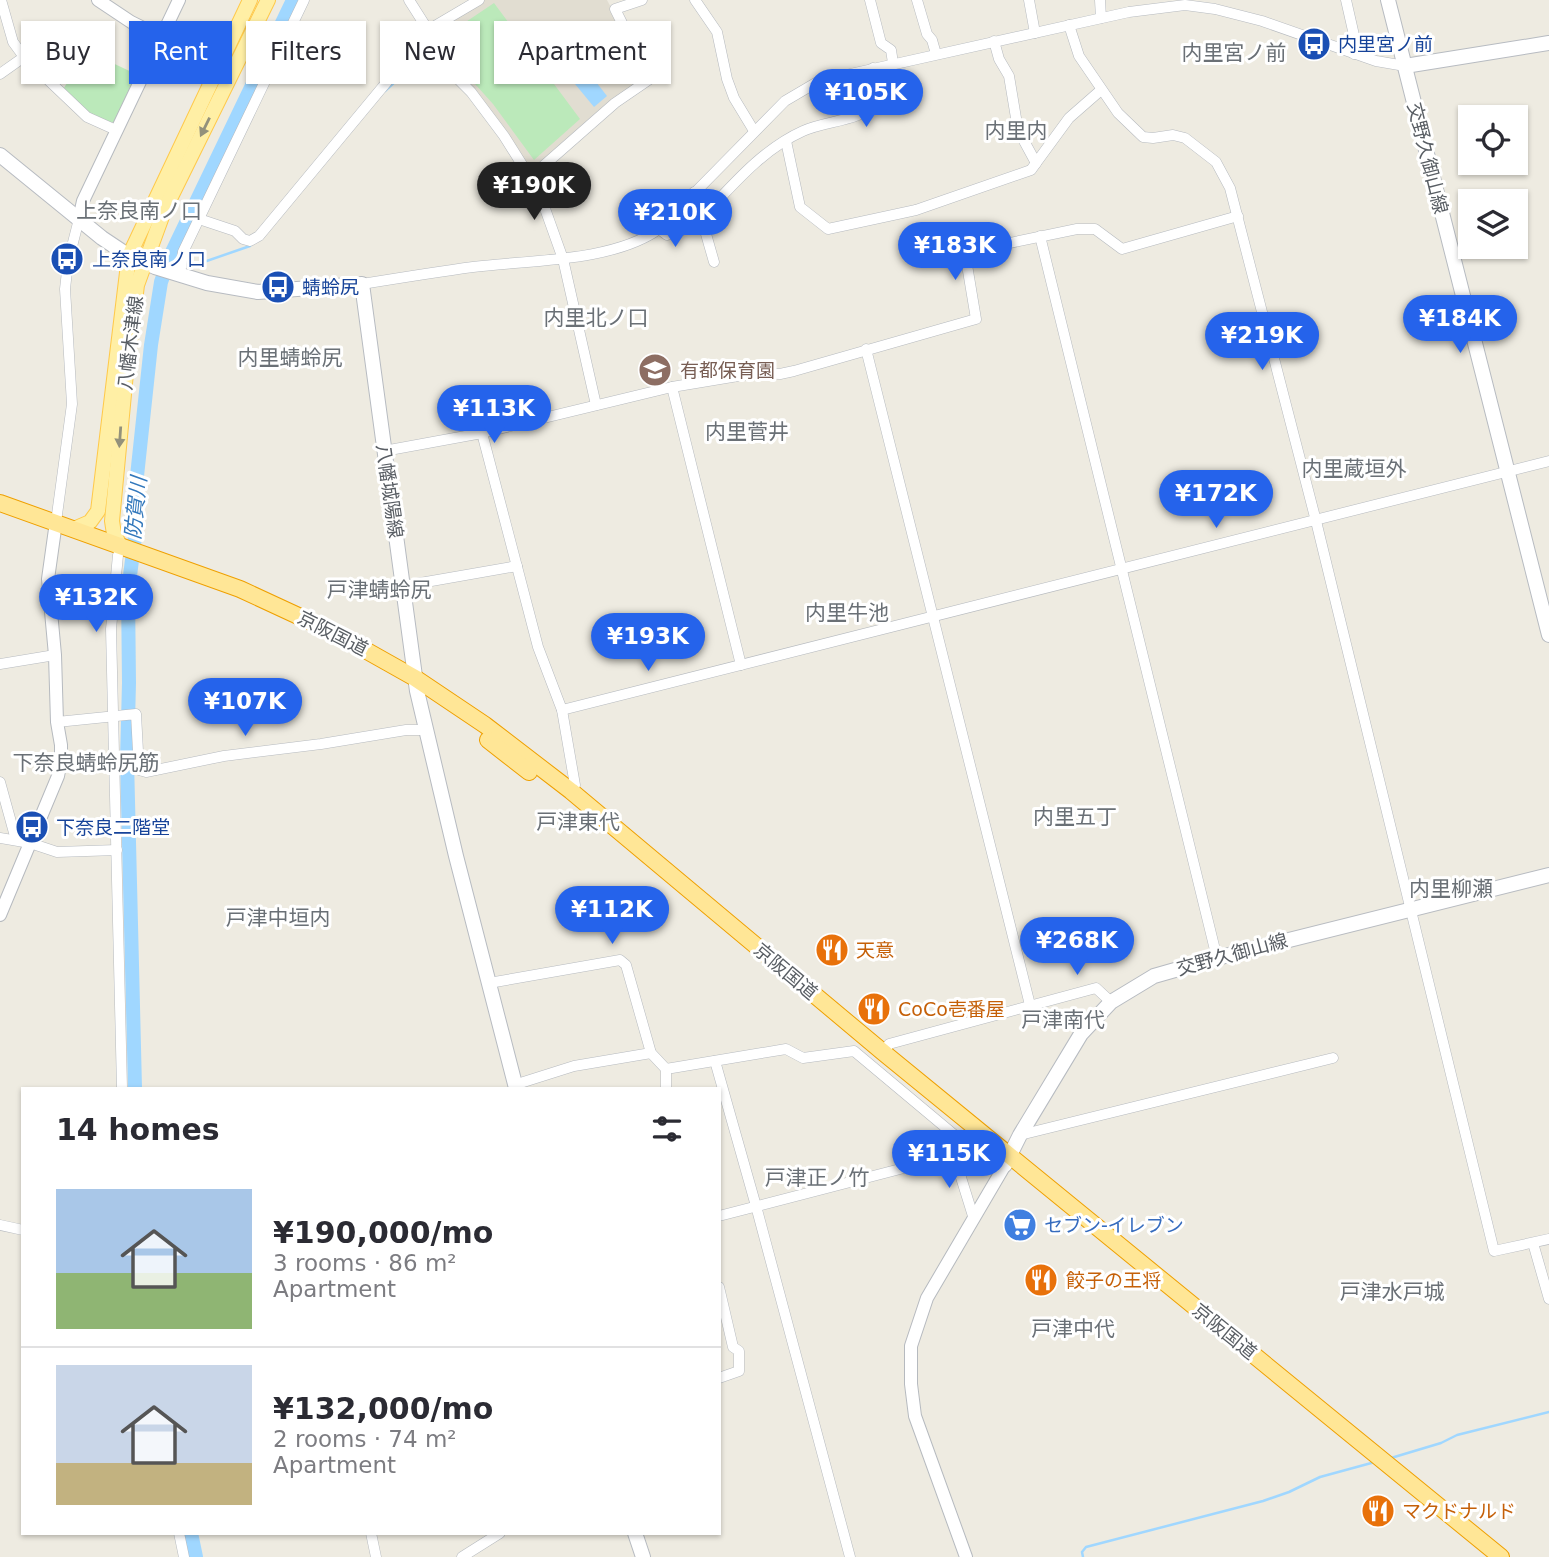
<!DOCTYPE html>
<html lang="en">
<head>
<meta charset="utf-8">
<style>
	:root { --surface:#fff; --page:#f2f2f3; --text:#2b2b33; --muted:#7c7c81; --line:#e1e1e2; --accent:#2563eb }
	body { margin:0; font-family:"DejaVu Sans","Noto Sans JP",sans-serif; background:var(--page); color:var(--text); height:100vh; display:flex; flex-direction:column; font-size:26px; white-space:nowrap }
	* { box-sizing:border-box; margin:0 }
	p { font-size:23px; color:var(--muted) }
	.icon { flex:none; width:38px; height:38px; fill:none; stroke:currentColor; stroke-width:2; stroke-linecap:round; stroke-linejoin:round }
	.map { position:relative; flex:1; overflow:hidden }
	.drawer { position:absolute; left:21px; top:1087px; width:700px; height:448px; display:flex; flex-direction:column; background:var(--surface); border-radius:0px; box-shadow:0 2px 5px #0004 }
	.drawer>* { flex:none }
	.guide { position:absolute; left:21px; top:21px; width:700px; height:63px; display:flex; gap:14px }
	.controls { position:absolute; left:1458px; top:105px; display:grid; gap:14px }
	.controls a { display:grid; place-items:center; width:70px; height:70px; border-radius:0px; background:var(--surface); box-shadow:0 2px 5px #0004; font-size:35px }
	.price { position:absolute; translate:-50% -60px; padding:0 16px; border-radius:24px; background:var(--accent); color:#fff; font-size:23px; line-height:46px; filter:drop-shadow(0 2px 4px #0008) }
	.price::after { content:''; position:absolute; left:50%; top:42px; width:21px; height:16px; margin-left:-10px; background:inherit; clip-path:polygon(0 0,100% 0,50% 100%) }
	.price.active { background:#222; color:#fff }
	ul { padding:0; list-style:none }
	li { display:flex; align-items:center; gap:21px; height:175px; padding:0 35px }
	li+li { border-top:2px solid var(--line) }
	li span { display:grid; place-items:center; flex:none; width:196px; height:140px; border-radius:0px; color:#555 }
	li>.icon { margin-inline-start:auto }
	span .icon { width:84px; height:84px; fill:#fffc; stroke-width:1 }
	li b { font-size:30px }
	h2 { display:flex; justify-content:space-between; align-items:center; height:84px; padding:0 35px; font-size:30px }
	.pill { padding:0 24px; border-radius:0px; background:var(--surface); box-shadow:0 2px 5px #0004; font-size:24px; line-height:63px }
	.pill.active { background:var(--accent); color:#fff }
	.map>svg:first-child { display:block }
</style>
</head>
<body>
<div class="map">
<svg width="1549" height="1557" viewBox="0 0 1549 1557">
	<rect width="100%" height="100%" fill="#eeebe1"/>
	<polygon fill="#e1ddd1" points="484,0 607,0 645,72 644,79 538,167 529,169 433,49 430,39 433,34"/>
	<g fill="#bbe9ba">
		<polygon points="494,3 580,119 534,160 493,104 440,45 439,40"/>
		<path d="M87 51 138 75 114 122C93 127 75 103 62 91Z"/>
	</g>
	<polygon fill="#a0d7ff" points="589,73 607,96 594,107 575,84"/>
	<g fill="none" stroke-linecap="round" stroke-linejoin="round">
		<g stroke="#a0d7ff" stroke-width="2.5">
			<polyline points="385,91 415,63 425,51"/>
			<polyline points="184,263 198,264 250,246"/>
			<polyline points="1391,1458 1441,1443 1457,1435 1549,1412"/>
			<polyline points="1083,1557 1082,1552 1086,1547 1263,1501 1289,1492 1320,1477 1375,1462"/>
		</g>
		<g stroke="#a0d7ff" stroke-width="14">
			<polyline points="135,1088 127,760 129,683 128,591 135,537 134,504 151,345 161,282 172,252 293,0"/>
			<polyline points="191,1533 196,1557"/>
		</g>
		<defs>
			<g id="minor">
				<polyline points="1,0 13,42 24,57 87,117 116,130"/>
				<polyline points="409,0 428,30"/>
				<polyline points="695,0 717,32 727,79 734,98 754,131"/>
				<polyline points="870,0 881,43 891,50 893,63"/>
				<polyline points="917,0 927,34 932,40 936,54"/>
				<polyline points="1029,0 1035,33"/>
				<polyline points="1100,0 1101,18"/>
				<polyline points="1346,0 1356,44 1354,54"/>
				<polyline points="1069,25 1079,56 1118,113 1143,137 1153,138 1173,135 1185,138 1216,162 1230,188 1316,521 1494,1251 1549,1239"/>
				<polyline points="994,41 999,59 1009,76 1018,130 1036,163 1069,118 1101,90"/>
				<polyline points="423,44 471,92 504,136 526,171 533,175 563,259 596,405"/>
				<polyline points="0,74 24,57"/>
				<polyline points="786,141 800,207 828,229 916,210 1031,170 1036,163"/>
				<polyline points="533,175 615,103 650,79 615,9 642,0"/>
				<polyline points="694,192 714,262"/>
				<path d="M700 215 708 211C736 181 765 148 803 131 828 120 859 122 878 102L873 68"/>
				<polyline points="199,219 235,231 243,239 250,241 259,236 395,72 423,44 423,38 428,30 479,0"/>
				<polyline points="659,229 667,235 703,223"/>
				<polyline points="1040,236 1217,958"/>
				<polyline points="180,275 183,252 304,0"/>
				<path d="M362 284C399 278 436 272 473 267 528 260 613 262 659 229L785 101 819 81 1129 12 1185 5 1215 9 1262 21 1376 61 1405 66"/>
				<polyline points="866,349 1030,1005"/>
				<polyline points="672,387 741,665"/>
				<polyline points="482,433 538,647 562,710 575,785 571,791"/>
				<polyline points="384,451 482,433 672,387 756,373 780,374 794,371 976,319 965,253 976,250 1077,229 1095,229 1122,249 1238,216"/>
				<polyline points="56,522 72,404 65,289 68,262 79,219"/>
				<polyline points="118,555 111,629 122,1088"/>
				<polyline points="403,586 517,566"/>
				<polyline points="0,664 55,655"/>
				<polyline points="562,710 1549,461"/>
				<polyline points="57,722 136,714 139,770 146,772 224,756 321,744 406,730 426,730"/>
				<polyline points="0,782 16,840"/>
				<polyline points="0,838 30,843 57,852 117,850"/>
				<polyline points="489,983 620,960 626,965 651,1053 666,1069 666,1088"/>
				<polyline points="884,1053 889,1044 1096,988 1111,1002"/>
				<polyline points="715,1061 756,1206 850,1557"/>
				<polyline points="666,1069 786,1049 803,1058 854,1051 970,1148"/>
				<polyline points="514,1085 574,1066 651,1053"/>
				<polyline points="1020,1135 1333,1058"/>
				<polyline points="954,1155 973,1216"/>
				<polyline points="719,1216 954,1155 980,1144"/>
				<polyline points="0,1225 23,1230"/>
				<polyline points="1533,1243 1549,1299"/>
				<polyline points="719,1287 733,1347 739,1351 739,1371 719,1378"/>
				<polyline points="179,1533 184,1557"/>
				<polyline points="371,1533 376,1557"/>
				<polyline points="462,1557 500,1533"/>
			</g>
			<g id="tertiary">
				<polyline points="98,0 131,22 218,65 222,74"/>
				<polyline points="79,219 83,201 179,0"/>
				<polyline points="0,915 58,776 61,761 61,745 57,722 55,655 48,579 56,522"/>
				<polyline points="966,1557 915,1416 911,1384 911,1346 927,1298 1005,1165"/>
			</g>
			<g id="secondary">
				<polyline points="1388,0 1549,635"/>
				<polyline points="1405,66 1549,43"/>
				<polyline points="0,155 102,238 129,256 155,267 207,283 258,292 362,284 417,691 456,856 516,1088"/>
				<polyline points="1005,1165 1020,1135 1081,1034 1111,1002 1154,976 1217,958 1549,875"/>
				<polyline points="635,1533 643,1557"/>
			</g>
			<g id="primary">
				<polyline points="76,528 90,522 98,511 129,256 250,0"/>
				<polyline points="120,545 114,534 112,521 126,373 137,285 164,211 268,0"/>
			</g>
			<g id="trunk">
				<polyline points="0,503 240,589 335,633 415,678 485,725 571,791 884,1053 1501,1557"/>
				<polyline points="488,740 529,772"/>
			</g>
		</defs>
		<use href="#minor" stroke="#b6babf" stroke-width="11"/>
		<use href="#tertiary" stroke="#b6babf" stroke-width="14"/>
		<use href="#secondary" stroke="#b7bbc1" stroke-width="16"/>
		<use href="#primary" stroke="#ffc949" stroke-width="16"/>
		<use href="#trunk" stroke="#efa000" stroke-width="18"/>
		<use href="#minor" stroke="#fff" stroke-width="10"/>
		<use href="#tertiary" stroke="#fff" stroke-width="12"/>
		<use href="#secondary" stroke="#fff" stroke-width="14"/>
		<use href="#primary" stroke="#ffefa5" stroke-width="14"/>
		<use href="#trunk" stroke="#ffe696" stroke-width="16"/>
	</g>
	<defs><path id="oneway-solid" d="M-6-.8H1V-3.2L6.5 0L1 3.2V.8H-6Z" transform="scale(1.75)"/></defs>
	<g fill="#93917b">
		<use href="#oneway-solid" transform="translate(205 127) rotate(116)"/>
		<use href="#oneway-solid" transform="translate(120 437) rotate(94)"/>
	</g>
	<defs>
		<symbol id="bus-disc" viewBox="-11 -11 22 22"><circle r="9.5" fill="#1a4fb4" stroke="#fff"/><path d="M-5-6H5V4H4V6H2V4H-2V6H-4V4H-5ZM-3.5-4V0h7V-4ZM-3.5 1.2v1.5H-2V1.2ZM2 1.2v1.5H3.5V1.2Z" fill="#fff"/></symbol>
		<symbol id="school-disc" viewBox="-11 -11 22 22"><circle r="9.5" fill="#8d6e63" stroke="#fff"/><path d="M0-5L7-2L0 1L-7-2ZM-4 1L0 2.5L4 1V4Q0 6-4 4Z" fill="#fff"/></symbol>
		<symbol id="restaurant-disc" viewBox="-11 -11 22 22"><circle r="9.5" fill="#e8710a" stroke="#fff"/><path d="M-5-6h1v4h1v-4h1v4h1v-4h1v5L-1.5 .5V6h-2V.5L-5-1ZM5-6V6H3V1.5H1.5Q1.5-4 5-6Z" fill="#fff"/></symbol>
		<symbol id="supermarket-disc" viewBox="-11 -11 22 22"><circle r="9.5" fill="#3f7fe0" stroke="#fff"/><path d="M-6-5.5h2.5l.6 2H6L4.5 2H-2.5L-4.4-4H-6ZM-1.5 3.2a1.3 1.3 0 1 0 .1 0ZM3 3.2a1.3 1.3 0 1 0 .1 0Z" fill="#fff"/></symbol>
	</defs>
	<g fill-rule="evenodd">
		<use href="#bus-disc" x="1295" y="25" width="38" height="38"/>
		<use href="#bus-disc" x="48" y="240" width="38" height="38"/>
		<use href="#bus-disc" x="259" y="268" width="38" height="38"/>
		<use href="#school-disc" x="636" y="351" width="38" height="38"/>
		<use href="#bus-disc" x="13" y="808" width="38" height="38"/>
		<use href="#restaurant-disc" x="813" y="931" width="38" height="38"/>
		<use href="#restaurant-disc" x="855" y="990" width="38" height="38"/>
		<use href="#supermarket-disc" x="1001" y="1206" width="38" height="38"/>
		<use href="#restaurant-disc" x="1022" y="1261" width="38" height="38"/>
		<use href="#restaurant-disc" x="1359" y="1492" width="38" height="38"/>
	</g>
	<g text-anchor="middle" stroke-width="6" stroke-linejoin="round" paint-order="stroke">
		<g font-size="19" fill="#164399" stroke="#fff" text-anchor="start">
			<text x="1338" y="51">内里宮ノ前</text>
			<text x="92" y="266">上奈良南ノ口</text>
			<text x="302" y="294">蜻蛉尻</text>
			<text x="56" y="834">下奈良二階堂</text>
		</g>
		<g font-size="19" fill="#595e64" stroke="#fff">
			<text transform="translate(1428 158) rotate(76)" y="7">交野久御山線</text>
			<text transform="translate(130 343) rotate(-83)" y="7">八幡木津線</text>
			<text transform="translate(390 491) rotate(82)" y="7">八幡城陽線</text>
			<text transform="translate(333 633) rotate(27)" y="7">京阪国道</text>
			<text transform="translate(1232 954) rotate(-15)" y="7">交野久御山線</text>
			<text transform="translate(786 971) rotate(40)" y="7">京阪国道</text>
			<text transform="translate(1225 1331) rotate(39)" y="7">京阪国道</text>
		</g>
		<g font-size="19" fill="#785e54" stroke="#fff" text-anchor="start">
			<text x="680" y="377">有都保育園</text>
		</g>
		<g font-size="19" fill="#c56008" stroke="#fff" text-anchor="start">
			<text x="856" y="957">天意</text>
			<text x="898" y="1016">CoCo壱番屋</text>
			<text x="1066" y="1287">餃子の王将</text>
			<text x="1402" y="1518">マクドナルド</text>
		</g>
		<g font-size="19" fill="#366cbe" stroke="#fff" text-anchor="start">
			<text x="1044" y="1232">セブン-イレブン</text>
		</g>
		<g font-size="21" fill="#6a7076" stroke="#fff">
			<text x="1234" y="60">内里宮ノ前</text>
			<text x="1016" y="138">内里内</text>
			<text x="139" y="218">上奈良南ノ口</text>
			<text x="596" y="325">内里北ノ口</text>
			<text x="290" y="365">内里蜻蛉尻</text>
			<text x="747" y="439">内里菅井</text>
			<text x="1354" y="476">内里蔵垣外</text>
			<text x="379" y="597">戸津蜻蛉尻</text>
			<text x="847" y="620">内里牛池</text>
			<text x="86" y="770">下奈良蜻蛉尻筋</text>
			<text x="1075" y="824">内里五丁</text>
			<text x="578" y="829">戸津東代</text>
			<text x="1451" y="896">内里柳瀬</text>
			<text x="278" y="925">戸津中垣内</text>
			<text x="1063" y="1027">戸津南代</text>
			<text x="817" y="1185">戸津正ノ竹</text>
			<text x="1392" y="1299">戸津水戸城</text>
			<text x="1073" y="1336">戸津中代</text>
		</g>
		<g font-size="21" font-style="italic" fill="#3278bc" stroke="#fff">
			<text transform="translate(136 508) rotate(-84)" y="7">防賀川</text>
		</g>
	</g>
</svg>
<div class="controls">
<a><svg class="icon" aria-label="locate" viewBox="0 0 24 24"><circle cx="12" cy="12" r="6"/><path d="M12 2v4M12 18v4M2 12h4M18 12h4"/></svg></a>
<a><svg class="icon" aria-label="layers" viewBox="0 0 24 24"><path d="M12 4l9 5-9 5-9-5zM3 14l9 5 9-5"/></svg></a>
</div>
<b class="price" style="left:866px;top:129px">¥105K</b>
<b class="price active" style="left:534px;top:222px">¥190K</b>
<b class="price" style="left:675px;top:249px">¥210K</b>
<b class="price" style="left:955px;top:282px">¥183K</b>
<b class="price" style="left:1460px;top:355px">¥184K</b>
<b class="price" style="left:1262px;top:372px">¥219K</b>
<b class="price" style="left:494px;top:445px">¥113K</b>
<b class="price" style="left:1216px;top:530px">¥172K</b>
<b class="price" style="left:96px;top:634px">¥132K</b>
<b class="price" style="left:648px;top:673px">¥193K</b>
<b class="price" style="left:245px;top:738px">¥107K</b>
<b class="price" style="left:612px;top:946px">¥112K</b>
<b class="price" style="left:1077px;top:977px">¥268K</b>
<b class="price" style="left:949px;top:1190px">¥115K</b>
<div class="guide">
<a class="pill">Buy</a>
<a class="pill active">Rent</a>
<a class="pill">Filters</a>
<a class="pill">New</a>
<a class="pill">Apartment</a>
</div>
<section class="drawer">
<h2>14 homes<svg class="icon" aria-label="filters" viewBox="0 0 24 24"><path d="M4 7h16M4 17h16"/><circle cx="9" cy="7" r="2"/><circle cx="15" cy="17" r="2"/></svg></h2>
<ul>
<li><span style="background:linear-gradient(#a9c7e8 60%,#8fb573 0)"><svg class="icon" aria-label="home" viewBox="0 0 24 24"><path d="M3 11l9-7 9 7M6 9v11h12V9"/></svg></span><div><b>¥190,000/mo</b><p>3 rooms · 86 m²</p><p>Apartment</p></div></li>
<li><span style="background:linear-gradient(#c9d6e8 70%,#c2b280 0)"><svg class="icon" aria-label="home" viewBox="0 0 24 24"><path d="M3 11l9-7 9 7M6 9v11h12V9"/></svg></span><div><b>¥132,000/mo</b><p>2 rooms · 74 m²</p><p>Apartment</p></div></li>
</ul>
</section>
</div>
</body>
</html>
